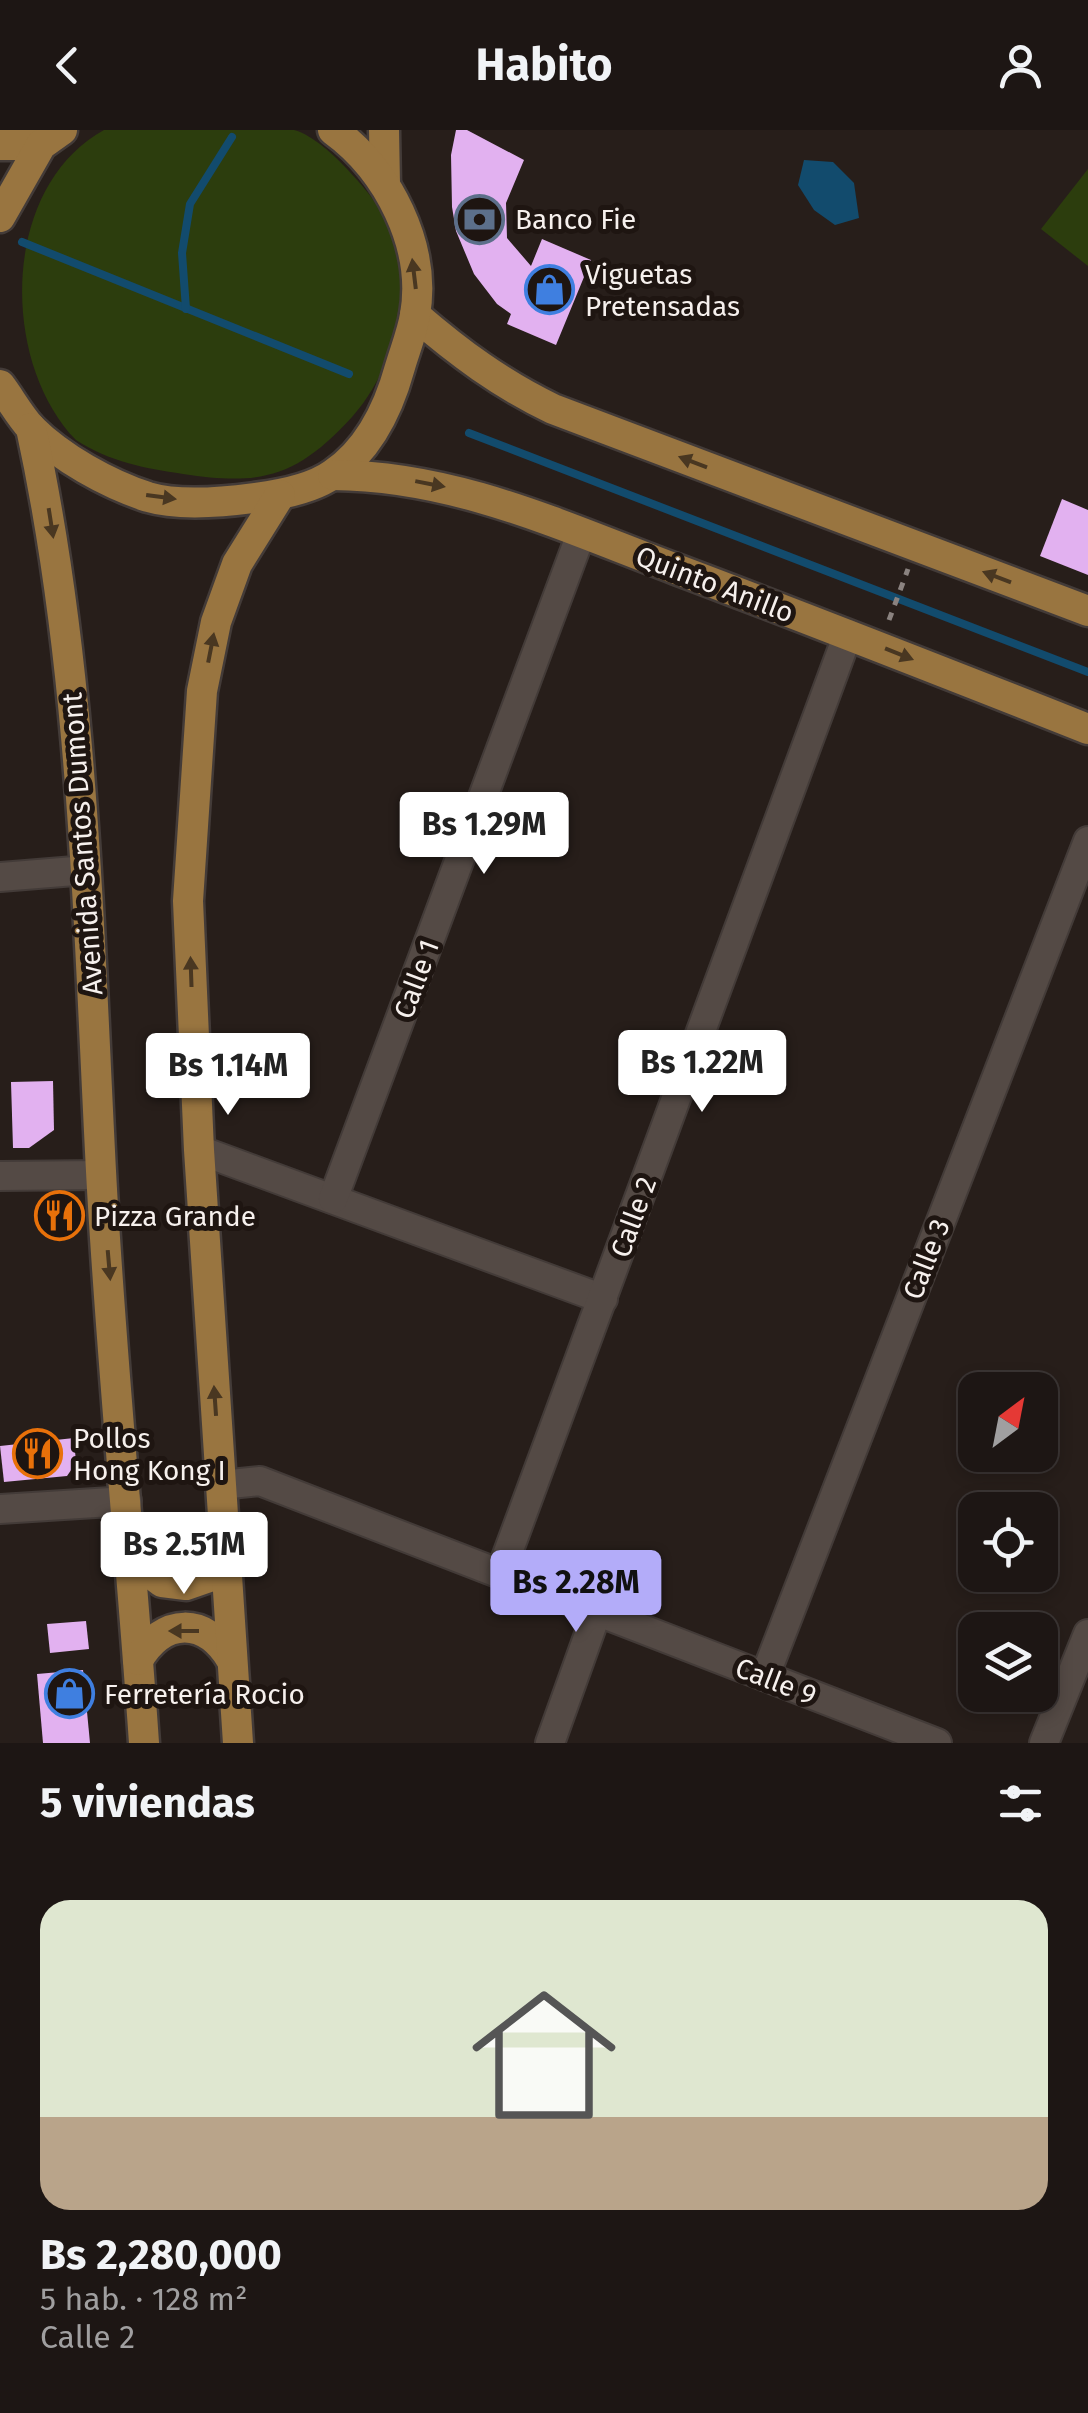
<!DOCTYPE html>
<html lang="es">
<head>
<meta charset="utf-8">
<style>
	:root { --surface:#1d1614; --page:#2a2322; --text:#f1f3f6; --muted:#a09fa0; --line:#3b3534; --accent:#b3acf9 }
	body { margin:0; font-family:"Fira Sans",sans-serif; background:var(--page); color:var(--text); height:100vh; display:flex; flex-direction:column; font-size:38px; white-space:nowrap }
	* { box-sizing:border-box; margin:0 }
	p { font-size:32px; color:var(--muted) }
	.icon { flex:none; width:55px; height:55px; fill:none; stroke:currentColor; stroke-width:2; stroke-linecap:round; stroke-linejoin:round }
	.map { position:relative; height:1613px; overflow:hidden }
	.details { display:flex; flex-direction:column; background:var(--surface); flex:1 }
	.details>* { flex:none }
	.needle { width:65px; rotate:32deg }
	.tools { position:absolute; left:958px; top:1242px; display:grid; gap:20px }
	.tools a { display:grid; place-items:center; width:100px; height:100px; border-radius:20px; background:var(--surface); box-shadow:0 5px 15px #0003,0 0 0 2px var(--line); font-size:50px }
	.price { position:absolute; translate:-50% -85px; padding:0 22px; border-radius:10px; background:#fff; color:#222; font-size:32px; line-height:65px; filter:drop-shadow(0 2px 5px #0008) }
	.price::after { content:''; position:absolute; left:50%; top:60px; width:30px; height:22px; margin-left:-15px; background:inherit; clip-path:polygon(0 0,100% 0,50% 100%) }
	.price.on { background:var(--accent); color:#111 }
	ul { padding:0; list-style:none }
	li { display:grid; align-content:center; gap:20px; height:530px; padding:0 40px }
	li+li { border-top:2px solid var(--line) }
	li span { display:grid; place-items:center; height:310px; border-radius:30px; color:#555 }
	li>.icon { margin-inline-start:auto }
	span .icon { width:180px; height:180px; fill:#fffc; stroke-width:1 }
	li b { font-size:42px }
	h2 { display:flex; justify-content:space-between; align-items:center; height:120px; padding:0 40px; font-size:42px }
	header { display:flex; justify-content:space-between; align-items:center; height:130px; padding:0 40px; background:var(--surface); font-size:45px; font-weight:700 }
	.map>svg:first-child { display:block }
</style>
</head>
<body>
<header><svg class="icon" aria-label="back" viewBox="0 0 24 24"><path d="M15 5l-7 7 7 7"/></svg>Habito<svg class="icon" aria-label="person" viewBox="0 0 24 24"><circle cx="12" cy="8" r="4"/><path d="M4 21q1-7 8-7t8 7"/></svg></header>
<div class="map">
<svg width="1088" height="1613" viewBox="0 0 1088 1613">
	<rect width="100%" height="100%" fill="#271e1a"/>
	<g fill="#2c3d0d">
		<path d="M104 0C149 0 195 0 240 0 257 0 278 0 294 0 313 5 335 26 348 40 360 53 372 66 381 82 418 145 399 235 352 287 297 347 262 356 183 344 144 338 110 332 76 310 0 232 0 57 104 0Z"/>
		<polygon points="1088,39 1088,136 1041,99"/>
	</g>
	<polygon fill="#124b6d" points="804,30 833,32 854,53 859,88 835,95 814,80 798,55"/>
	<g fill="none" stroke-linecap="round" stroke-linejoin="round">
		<g stroke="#124b6d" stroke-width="8">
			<polyline points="22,112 349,244"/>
			<polyline points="186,179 182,123 190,74 232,7"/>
			<polyline points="469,303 1088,542"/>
		</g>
	</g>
	<g fill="#e2b1f0">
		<polygon points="456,0 467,0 524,30 506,73 507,108 531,136 542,109 591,130 556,215 507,194 511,184 497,174 474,144 456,101 452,77 451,25"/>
		<polygon points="1062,369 1088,380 1088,445 1040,426"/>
		<polygon points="53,951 54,1000 29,1018 13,1018 11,952"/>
		<polygon points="74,1308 76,1333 67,1346 4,1352 0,1316"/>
		<polygon points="86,1491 89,1519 50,1523 47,1494"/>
		<polygon points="83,1540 90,1613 43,1613 37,1544"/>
	</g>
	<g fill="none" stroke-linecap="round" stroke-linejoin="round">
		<defs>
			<g id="minor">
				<polyline points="0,747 87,740"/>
				<polyline points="199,1020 603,1169"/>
				<polyline points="0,1046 101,1045"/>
				<polyline points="333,1069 581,404"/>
				<polyline points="221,1355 260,1351 937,1613"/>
				<polyline points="0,1379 127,1371"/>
				<polyline points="500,1444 848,504"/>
				<polyline points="765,1546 1088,711"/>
				<polyline points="550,1613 597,1482"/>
				<polyline points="1044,1613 1088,1504"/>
			</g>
			<g id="major">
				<polyline points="384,0 385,54"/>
				<polyline points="0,15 41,15"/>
				<polyline points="0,87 41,15 62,0"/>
				<path d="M415 185C459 223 501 254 553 279L1088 481"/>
				<path d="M0 255C10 268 19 285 31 298 61 328 108 354 148 367 178 376 224 372 254 368 279 365 312 359 333 344 370 319 389 277 400 237 405 220 412 203 415 185 427 116 388 40 333 0"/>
				<path d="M31 298C84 542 88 792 101 1041 111 1232 131 1422 144 1613"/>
				<path d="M333 345C457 346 561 396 676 439 814 491 951 545 1088 599"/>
				<polyline points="131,1415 142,1437 162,1452 186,1455 209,1447 226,1429"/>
				<path d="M138 1530C164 1487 205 1487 231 1529"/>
				<polyline points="238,1613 199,1020 188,771 202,561 216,492 237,434 280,365"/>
			</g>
		</defs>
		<use href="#minor" stroke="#433b38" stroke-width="32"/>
		<use href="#major" stroke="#433b38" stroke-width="35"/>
		<polyline stroke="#8a827f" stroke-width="5" stroke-dasharray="8 8" stroke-linecap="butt" points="889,490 908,439"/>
		<use href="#minor" stroke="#544a45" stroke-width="28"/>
		<use href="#major" stroke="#997540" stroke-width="30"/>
	</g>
	<defs><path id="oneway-solid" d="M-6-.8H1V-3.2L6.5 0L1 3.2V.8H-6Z" transform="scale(2.5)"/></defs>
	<g fill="#493721">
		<use href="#oneway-solid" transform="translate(414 144) rotate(-97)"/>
		<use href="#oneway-solid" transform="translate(693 332) rotate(-159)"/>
		<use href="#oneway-solid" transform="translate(430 354) rotate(11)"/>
		<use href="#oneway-solid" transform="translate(161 367) rotate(8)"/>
		<use href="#oneway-solid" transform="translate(51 393) rotate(81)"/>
		<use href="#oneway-solid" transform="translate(997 447) rotate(-159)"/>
		<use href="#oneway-solid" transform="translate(211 518) rotate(-79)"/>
		<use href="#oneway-solid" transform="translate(899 524) rotate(22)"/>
		<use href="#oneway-solid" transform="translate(191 842) rotate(-92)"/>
		<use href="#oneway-solid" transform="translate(109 1135) rotate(85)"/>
		<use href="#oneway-solid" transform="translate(215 1271) rotate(-94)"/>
		<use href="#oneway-solid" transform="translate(184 1501) rotate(-180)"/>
	</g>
	<defs>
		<symbol id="bank-ring" viewBox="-11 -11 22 22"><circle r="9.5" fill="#1e1511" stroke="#5c6f8a" stroke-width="1.5"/><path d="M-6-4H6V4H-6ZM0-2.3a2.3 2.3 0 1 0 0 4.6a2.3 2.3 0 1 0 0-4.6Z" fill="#5c6f8a"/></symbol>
		<symbol id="shop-ring" viewBox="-11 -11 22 22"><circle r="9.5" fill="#1e1511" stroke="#3f7fe0" stroke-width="1.5"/><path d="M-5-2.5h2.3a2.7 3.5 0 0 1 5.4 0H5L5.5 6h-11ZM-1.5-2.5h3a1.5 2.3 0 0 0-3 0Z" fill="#3f7fe0"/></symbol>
		<symbol id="restaurant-ring" viewBox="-11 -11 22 22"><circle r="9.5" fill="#1e1511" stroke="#e8710a" stroke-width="1.5"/><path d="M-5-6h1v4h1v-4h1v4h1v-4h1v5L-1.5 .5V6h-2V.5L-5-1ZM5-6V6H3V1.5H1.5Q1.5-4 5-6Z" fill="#e8710a"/></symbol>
	</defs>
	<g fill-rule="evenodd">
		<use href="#bank-ring" x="452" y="62" width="55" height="55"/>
		<use href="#shop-ring" x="522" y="132" width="55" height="55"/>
		<use href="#restaurant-ring" x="32" y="1058" width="55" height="55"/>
		<use href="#restaurant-ring" x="10" y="1296" width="55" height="55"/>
		<use href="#shop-ring" x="42" y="1536" width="55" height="55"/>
	</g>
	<g text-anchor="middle" stroke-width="10" stroke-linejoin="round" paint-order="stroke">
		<g font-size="28" fill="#f6f0ed" stroke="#1e1511" text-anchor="start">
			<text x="515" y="99">Banco Fie</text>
			<text x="585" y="154">Viguetas<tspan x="585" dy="32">Pretensadas</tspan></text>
			<text x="94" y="1096">Pizza Grande</text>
			<text x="73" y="1318">Pollos<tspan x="73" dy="32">Hong Kong I</tspan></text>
			<text x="104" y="1574">Ferretería Rocio</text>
		</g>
		<g font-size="28" fill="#f6f0ed" stroke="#1e1511">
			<text transform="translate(715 454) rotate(21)" y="10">Quinto Anillo</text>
			<text transform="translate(82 714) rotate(-94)" y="10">Avenida Santos Dumont</text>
			<text transform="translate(416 849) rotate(-70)" y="10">Calle 1</text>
			<text transform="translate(633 1087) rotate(-70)" y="10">Calle 2</text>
			<text transform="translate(926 1129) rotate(-69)" y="10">Calle 3</text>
			<text transform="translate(776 1551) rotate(21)" y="10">Calle 9</text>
		</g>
	</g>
</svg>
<div class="tools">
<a><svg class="needle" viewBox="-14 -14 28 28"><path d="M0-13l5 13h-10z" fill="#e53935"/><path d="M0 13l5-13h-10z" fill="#a09fa0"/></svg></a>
<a><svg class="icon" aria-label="locate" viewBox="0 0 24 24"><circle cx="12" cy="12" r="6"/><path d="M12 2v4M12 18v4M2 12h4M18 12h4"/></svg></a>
<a><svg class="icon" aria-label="layers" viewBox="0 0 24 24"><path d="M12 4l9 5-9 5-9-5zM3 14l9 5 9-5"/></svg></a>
</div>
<b class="price" style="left:484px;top:747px">Bs 1.29M</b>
<b class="price" style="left:702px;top:985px">Bs 1.22M</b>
<b class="price" style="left:228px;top:988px">Bs 1.14M</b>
<b class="price" style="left:184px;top:1467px">Bs 2.51M</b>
<b class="price on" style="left:576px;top:1505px">Bs 2.28M</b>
</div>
<section class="details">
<h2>5 viviendas<svg class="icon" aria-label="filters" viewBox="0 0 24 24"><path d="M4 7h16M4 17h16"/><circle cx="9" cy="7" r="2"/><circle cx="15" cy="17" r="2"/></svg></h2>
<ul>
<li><span style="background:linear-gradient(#dfe7d0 70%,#b9a48a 0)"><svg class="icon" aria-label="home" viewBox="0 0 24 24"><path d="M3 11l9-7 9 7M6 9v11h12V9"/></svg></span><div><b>Bs 2,280,000</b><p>5 hab. · 128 m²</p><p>Calle 2</p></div></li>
</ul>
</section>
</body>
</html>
